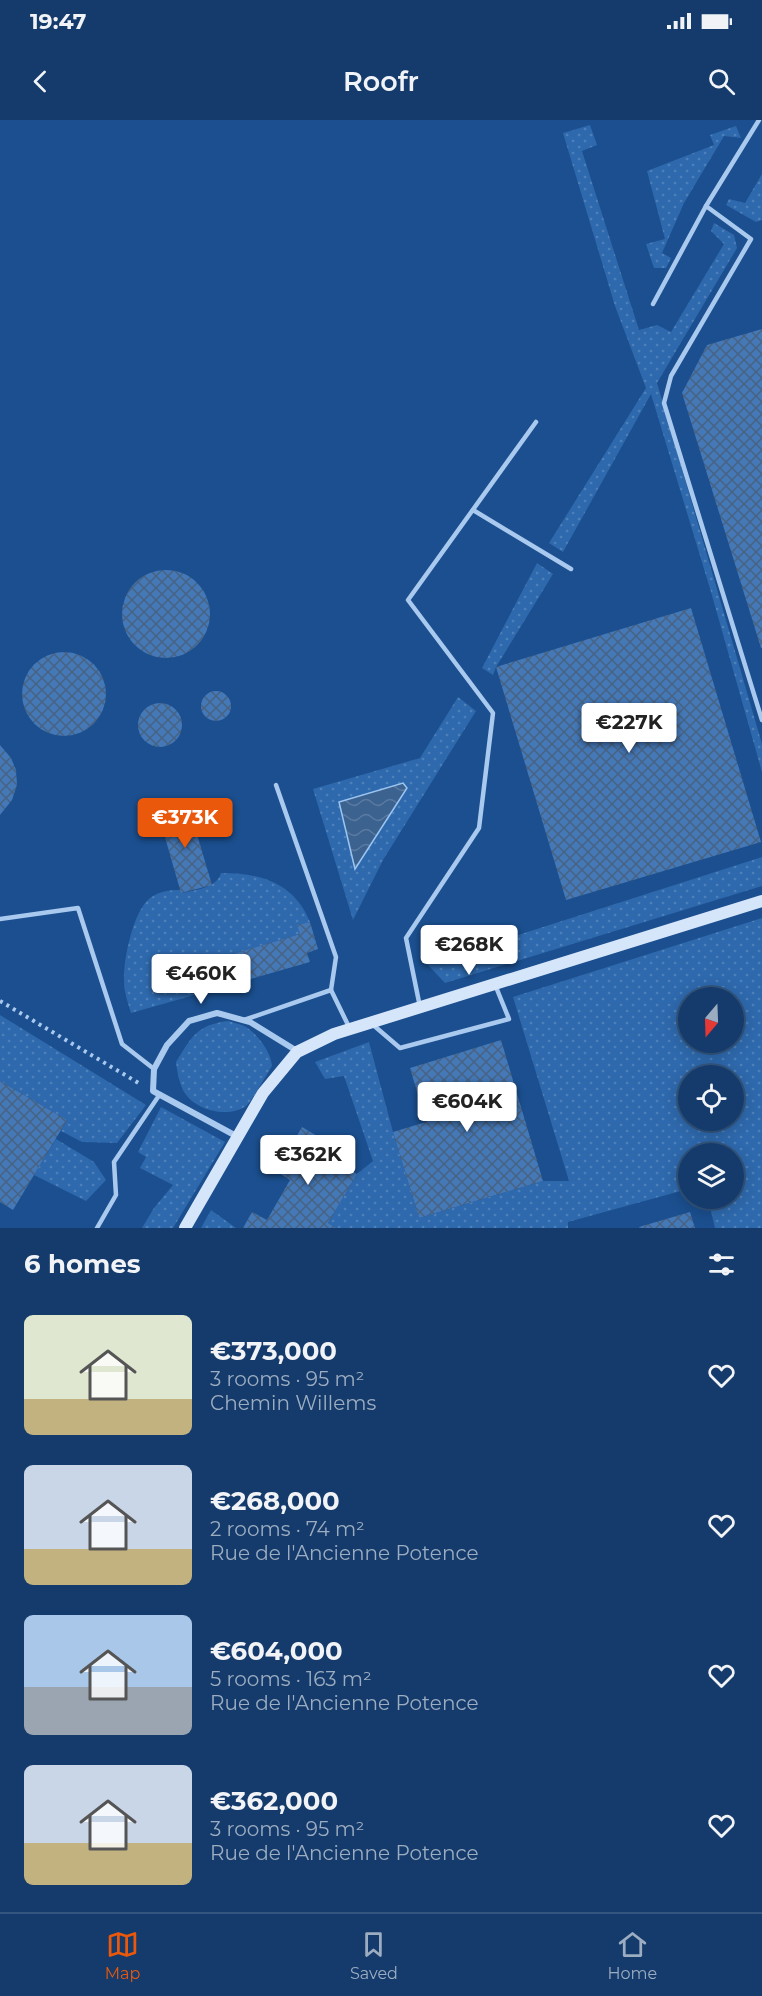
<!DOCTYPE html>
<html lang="en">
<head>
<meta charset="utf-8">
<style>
	:root { --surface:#143b6b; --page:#1d4271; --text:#f1f3f6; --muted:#9dadc1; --line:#33557e; --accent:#ea580c }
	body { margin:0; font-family:Montserrat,sans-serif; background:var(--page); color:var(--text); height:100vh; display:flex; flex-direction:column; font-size:22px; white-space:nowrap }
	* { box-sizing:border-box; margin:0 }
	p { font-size:20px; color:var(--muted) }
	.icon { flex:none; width:33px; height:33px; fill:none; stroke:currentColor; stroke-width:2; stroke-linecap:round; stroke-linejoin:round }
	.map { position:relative; height:1108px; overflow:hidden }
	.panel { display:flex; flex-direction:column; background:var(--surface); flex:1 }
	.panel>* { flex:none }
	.needle { width:39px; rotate:199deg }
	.tools { position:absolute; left:678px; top:867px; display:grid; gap:12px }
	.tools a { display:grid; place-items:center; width:66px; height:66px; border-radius:50%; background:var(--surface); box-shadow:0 3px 15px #0003,0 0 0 2px var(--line); font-size:30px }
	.price { position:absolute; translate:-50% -51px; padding:0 14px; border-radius:6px; background:#fff; color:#222; font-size:20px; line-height:39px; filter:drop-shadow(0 2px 3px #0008) }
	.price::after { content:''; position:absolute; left:50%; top:36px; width:18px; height:14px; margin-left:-9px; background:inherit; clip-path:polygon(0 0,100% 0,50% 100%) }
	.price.current { background:var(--accent); color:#fff }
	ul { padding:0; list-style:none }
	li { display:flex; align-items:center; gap:18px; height:150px; padding:0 24px }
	li span { display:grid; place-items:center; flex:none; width:168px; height:120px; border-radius:9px; color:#555 }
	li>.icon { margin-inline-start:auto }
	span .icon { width:72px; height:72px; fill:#fffc; stroke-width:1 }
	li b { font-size:26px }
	h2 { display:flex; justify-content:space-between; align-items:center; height:72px; padding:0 24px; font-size:26px }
	.status { display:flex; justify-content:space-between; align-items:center; height:42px; padding:0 30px; background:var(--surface); direction:ltr }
	.status svg { height:16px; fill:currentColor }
	header { display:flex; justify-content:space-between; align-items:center; height:78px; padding:0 24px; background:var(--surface); font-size:27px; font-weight:600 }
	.menu { display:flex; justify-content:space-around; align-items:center; height:84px; border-top:2px solid var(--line); background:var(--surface); font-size:16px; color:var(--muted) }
	.menu a { display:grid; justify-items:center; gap:3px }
	.menu .current { color:var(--accent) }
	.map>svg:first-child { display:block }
</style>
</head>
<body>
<div class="status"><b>19:47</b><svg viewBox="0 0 49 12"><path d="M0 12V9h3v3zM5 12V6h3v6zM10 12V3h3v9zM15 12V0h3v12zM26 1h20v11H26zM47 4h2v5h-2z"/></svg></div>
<header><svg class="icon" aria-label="back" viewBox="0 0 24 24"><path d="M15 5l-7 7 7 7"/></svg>Roofr<svg class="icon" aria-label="search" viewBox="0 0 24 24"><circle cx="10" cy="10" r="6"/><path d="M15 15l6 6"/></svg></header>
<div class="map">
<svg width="762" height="1108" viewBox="0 0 762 1108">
	<defs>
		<pattern id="grass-dots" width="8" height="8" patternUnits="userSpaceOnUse" patternTransform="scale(1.5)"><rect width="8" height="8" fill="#2e69ad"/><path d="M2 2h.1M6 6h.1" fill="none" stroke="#4d80b9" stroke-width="1.8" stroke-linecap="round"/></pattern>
		<pattern id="water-waves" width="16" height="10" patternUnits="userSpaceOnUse" patternTransform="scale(1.5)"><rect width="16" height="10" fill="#3c6290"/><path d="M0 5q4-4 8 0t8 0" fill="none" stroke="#597aa1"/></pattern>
		<pattern id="building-cross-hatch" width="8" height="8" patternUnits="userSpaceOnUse" patternTransform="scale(1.5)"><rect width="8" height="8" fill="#4478b7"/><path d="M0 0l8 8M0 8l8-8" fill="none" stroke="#486282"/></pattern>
	</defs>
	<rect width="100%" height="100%" fill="#1b4f8f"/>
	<g fill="url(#grass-dots)" fill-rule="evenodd">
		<polygon points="590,5 597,25 582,31 639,210 657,205 671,212 724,124 711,111 714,103 734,115 737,128 657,263 762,624 762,652 711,472 651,274 563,432 549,423 646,268 615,186 563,13"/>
		<polygon points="736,6 741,18 724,16 684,83 662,133 671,138 666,148 654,148 646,124 665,119 647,51 714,25 710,15"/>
		<polygon points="762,54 762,100 756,102 726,85 729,79 745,83"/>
		<polygon points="537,443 553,454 496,547 493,555 482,548"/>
		<polygon points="458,577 476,591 383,740 353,800 313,669 420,638"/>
		<polygon points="762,737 762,766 445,863 427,844"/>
		<path d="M221 753C260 753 294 762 310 802L298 805 300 814 226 836 228 844 219 854 223 867 131 893C128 883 124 872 124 861 123 841 133 791 150 778 160 771 168 770 180 770L182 773C195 770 217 768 221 753Z"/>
		<path d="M762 798V1108H715L708 1079 734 1078V1034H688V1069L568 1102V1108H336L328 1103 357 1054 373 1041 344 956 325 959 315 942 369 922 393 1012 419 1098 543 1061H569L513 877ZM688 878H734V922H688ZM688 956H734V1000H688Z"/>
		<polygon points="0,895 146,985 117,1023 82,1022 61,1011 67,1000 0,961"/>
		<path d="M228 901C234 903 241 904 246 907 258 915 271 932 272 946 267 954 252 981 246 986 228 999 193 990 183 970 179 962 177 951 176 942 192 917 196 905 228 901Z"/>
		<polygon points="161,987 225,1022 173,1108 142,1108 154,1088 173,1065 140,1048 146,1037 138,1032"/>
		<polygon points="56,1019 94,1042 106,1060 86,1081 34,1055"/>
		<polygon points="211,1090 236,1108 201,1108"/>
	</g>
	<polygon fill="url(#water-waves)" stroke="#9cc4f0" stroke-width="1.5" points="403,663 407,668 355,749 339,682"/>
	<g fill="url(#building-cross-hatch)">
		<polygon points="762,209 762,528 761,528 682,273 707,225"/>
		<circle cx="166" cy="494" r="44"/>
		<polygon points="691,488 761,722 566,780 496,547"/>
		<circle cx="64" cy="574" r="42"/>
		<circle cx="216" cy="586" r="15"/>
		<circle cx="160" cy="605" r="22"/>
		<polygon points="0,625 11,638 16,650 17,665 12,680 0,695"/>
		<polygon points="188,684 212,765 181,773 158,693"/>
		<polygon points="310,802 318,829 307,833 310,842 223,867 219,854 209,857 207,850 228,844 226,836 300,814 297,805"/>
		<polygon points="501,920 543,1061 419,1098 393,1012 426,1002 410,948"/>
		<polygon points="0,961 67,1000 13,1090 0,1082"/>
		<polygon points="302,1007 346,1033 340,1044 357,1054 328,1103 336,1108 243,1108 252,1092 267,1100 290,1060 276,1051"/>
		<polygon points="690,1092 695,1108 639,1108 639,1107"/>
	</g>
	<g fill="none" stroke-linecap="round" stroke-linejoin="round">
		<polyline stroke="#a9c9ee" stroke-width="4" stroke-dasharray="3 4.5" stroke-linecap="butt" points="0,881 142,965"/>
		<g stroke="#a9c9ee" stroke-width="4.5">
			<polyline points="706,86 759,0"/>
			<polyline points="653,184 706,86 751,119 671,256 664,283 762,600"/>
			<polyline points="473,390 571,449"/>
			<polyline points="276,665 336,837 331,870"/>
			<polyline points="0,799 78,788 122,924 154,949"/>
			<polyline points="420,887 406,818 479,708 493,593 408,480 536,302"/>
			<polyline points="244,900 331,870 350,909"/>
			<polyline points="372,904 400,928 509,899 496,867"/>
			<polyline points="97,1108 116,1075 114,1042 160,974"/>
		</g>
		<polyline stroke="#a9c9ee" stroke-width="6" points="238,1017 153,971 154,949 167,925 189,901 217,893 250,902 297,931"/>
		<polyline stroke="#d6e6fa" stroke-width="12" points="185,1108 263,973 297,932 334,914 762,781"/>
	</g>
</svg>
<div class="tools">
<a><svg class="needle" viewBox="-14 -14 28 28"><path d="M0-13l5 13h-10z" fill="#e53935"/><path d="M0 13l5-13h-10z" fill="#9dadc1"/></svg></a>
<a><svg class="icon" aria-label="locate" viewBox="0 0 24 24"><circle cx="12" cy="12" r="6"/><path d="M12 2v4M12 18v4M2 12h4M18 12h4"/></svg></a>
<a><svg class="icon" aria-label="layers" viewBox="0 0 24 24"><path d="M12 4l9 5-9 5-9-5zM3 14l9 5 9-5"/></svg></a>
</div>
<b class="price" style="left:629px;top:634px">€227K</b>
<b class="price current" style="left:185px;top:729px">€373K</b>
<b class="price" style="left:469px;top:856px">€268K</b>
<b class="price" style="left:201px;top:885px">€460K</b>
<b class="price" style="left:467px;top:1013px">€604K</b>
<b class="price" style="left:308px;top:1066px">€362K</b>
</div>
<section class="panel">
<h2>6 homes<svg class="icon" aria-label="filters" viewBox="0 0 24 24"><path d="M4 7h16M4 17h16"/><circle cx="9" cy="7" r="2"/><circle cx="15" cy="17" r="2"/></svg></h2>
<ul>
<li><span style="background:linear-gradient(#dfe7d0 70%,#c2b280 0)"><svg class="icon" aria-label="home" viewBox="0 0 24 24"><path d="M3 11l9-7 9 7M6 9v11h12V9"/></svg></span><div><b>€373,000</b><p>3 rooms · 95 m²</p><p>Chemin Willems</p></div><svg class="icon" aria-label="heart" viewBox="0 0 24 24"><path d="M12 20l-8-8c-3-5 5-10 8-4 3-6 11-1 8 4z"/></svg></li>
<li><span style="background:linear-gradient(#c9d6e8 70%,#c2b280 0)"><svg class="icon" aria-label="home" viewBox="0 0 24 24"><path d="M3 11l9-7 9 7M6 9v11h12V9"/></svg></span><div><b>€268,000</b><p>2 rooms · 74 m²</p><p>Rue de l'Ancienne Potence</p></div><svg class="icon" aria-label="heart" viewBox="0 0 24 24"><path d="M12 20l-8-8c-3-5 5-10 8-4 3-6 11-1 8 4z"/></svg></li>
<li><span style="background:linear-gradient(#a9c7e8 60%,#9aa5b1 0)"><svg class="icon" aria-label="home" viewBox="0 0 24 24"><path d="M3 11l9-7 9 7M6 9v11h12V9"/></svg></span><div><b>€604,000</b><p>5 rooms · 163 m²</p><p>Rue de l'Ancienne Potence</p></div><svg class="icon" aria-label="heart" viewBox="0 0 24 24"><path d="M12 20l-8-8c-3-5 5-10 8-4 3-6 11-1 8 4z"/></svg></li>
<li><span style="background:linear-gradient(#c9d6e8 65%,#c2b280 0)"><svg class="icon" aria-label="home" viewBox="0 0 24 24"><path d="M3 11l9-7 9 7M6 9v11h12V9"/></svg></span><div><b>€362,000</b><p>3 rooms · 95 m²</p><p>Rue de l'Ancienne Potence</p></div><svg class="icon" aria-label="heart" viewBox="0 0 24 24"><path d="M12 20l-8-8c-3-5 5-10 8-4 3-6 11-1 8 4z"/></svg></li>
</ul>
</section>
<nav class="menu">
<a class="current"><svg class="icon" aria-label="map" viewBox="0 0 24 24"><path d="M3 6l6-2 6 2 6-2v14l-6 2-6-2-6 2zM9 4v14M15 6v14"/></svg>Map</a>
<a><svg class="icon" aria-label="saved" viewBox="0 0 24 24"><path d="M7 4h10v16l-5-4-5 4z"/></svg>Saved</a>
<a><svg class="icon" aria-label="home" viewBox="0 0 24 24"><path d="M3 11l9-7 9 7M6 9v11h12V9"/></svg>Home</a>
</nav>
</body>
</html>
